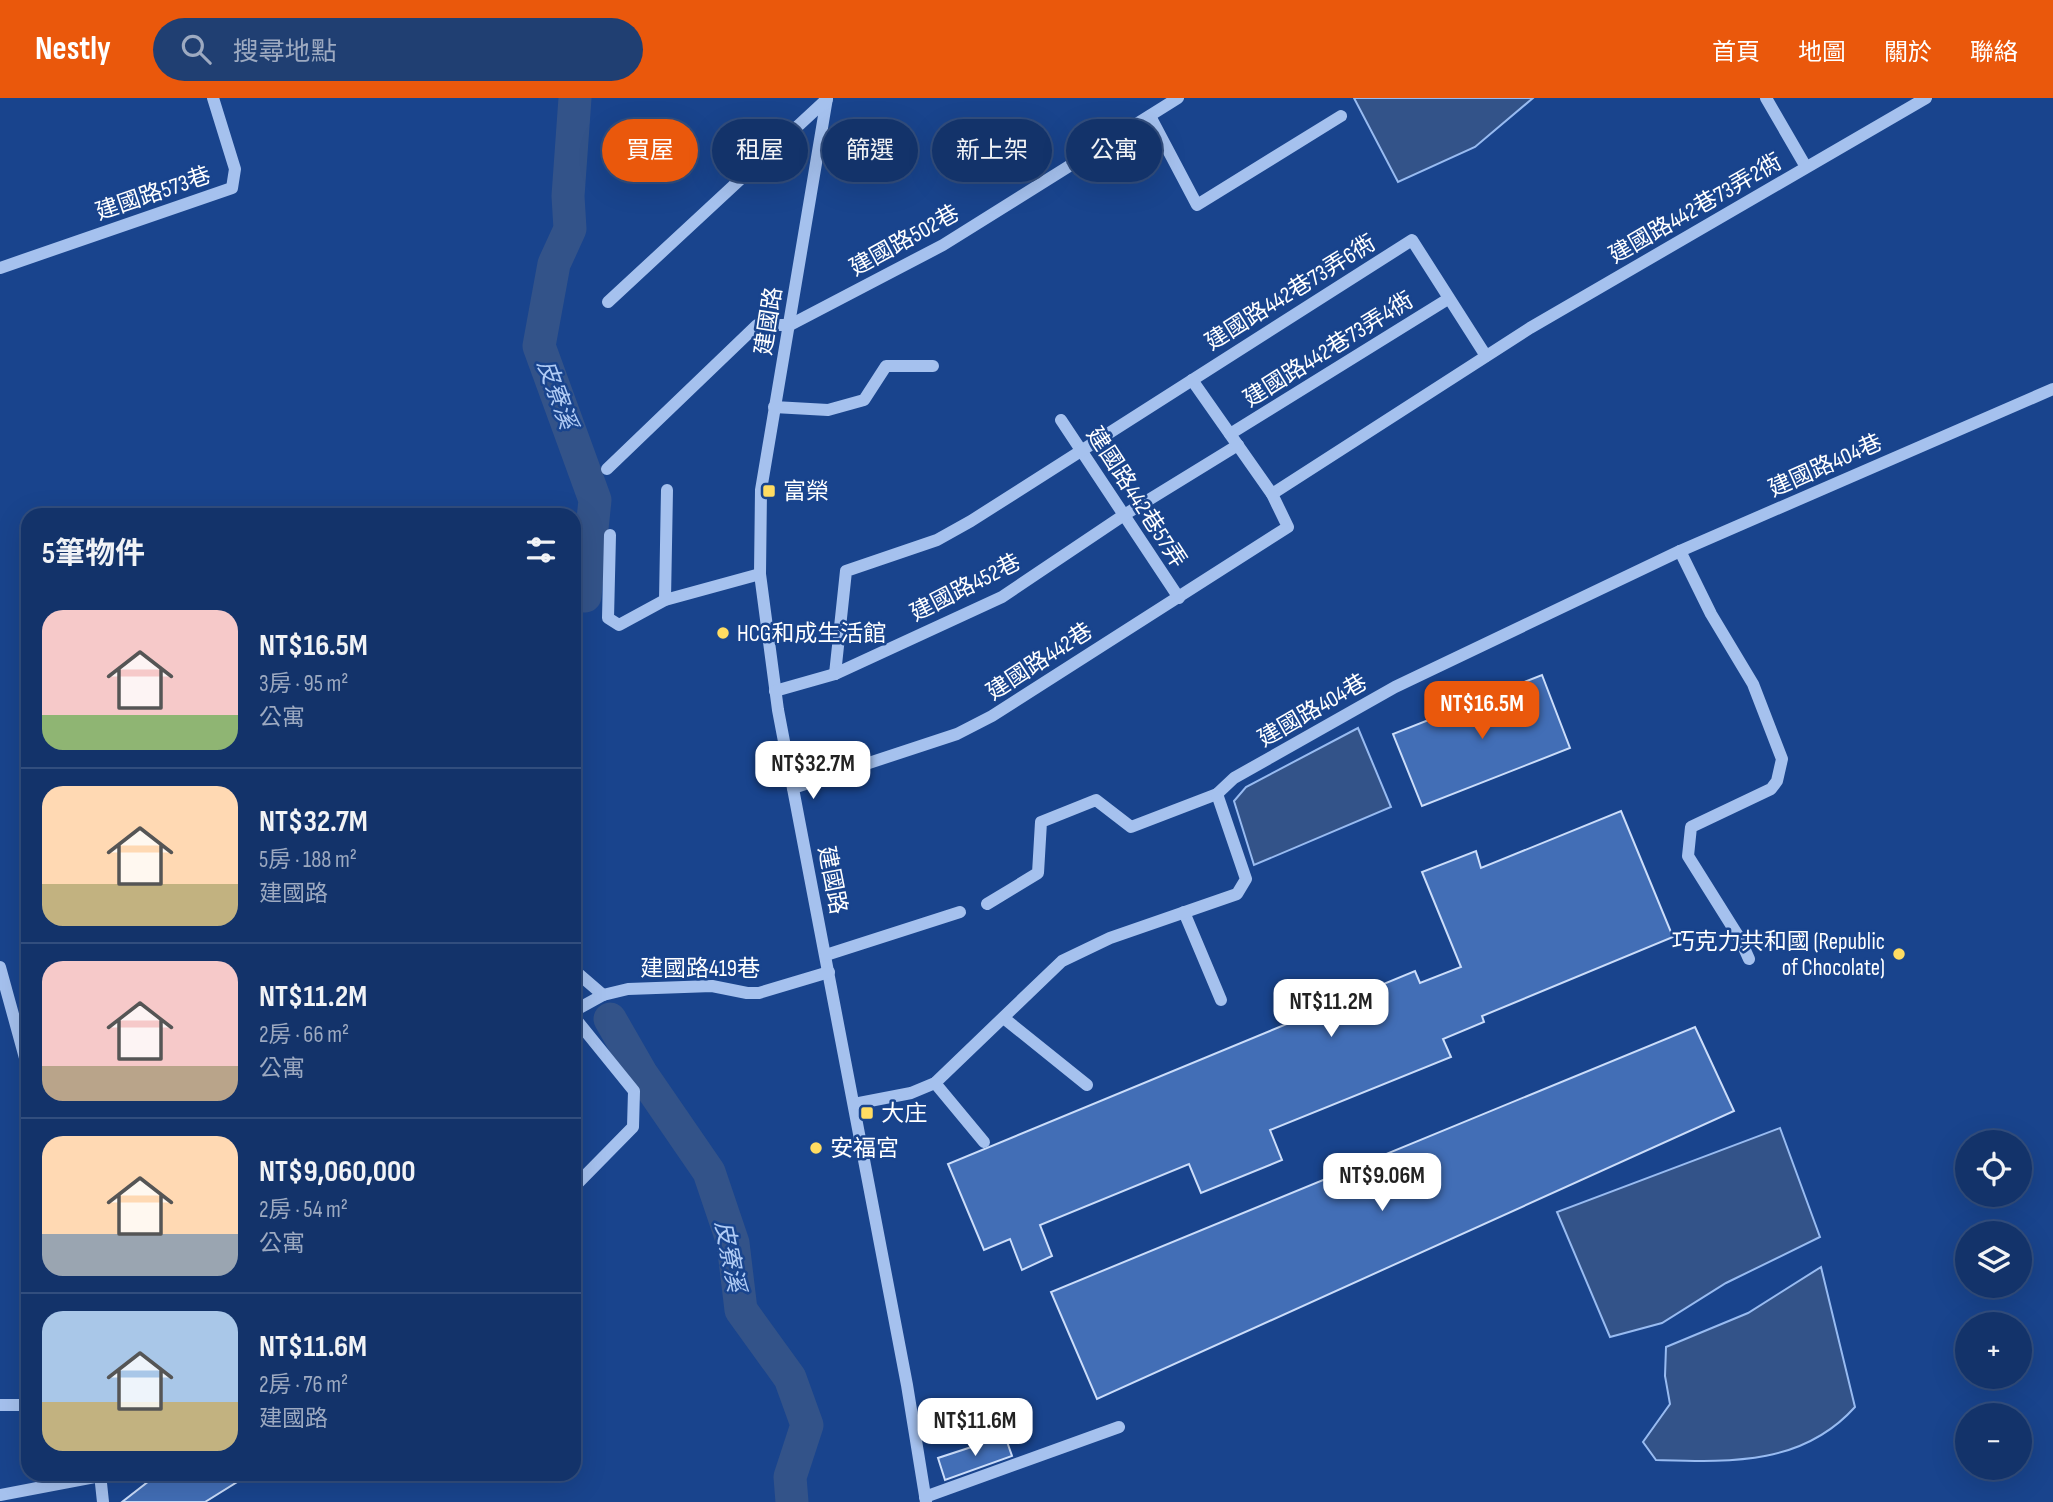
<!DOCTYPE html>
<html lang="zh-TW">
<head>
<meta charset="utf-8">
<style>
	:root { --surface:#13336a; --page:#203f72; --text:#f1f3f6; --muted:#9daac1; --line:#324e7e; --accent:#ea580c }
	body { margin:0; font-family:"Sofia Sans Condensed","Noto Sans TC",sans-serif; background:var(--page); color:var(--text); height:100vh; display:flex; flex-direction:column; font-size:26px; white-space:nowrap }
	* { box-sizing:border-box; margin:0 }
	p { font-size:23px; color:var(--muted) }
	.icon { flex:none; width:38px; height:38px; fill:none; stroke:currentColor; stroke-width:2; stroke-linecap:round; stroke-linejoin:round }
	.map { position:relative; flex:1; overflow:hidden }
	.sheet { position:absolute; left:21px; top:410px; width:560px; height:973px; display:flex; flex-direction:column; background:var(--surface); border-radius:21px; box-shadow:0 7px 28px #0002,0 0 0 2px var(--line) }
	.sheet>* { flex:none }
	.guide { position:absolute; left:602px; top:21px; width:665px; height:63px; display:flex; gap:14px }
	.controls { position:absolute; left:1955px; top:1032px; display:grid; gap:14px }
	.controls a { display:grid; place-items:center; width:77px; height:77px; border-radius:50%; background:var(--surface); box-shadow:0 7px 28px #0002,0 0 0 2px var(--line); font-size:35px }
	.price { position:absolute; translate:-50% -60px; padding:0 16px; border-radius:14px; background:#fff; color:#222; font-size:23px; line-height:46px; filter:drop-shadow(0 2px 4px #0008) }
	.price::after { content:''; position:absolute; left:50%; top:42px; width:21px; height:16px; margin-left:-10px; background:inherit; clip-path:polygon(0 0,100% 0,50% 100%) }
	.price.on { background:var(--accent); color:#fff }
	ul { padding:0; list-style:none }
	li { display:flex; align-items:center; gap:21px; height:175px; padding:0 21px }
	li+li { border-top:2px solid var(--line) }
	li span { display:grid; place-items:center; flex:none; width:196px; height:140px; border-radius:21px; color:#555 }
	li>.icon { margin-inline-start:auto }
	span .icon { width:84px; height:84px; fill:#fffc; stroke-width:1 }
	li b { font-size:30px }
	h2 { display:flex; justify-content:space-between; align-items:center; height:84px; padding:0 21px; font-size:30px }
	.pill { padding:0 24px; border-radius:32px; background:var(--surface); box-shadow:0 7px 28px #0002,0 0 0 2px var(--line); font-size:24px; line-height:63px }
	.pill.on { background:var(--accent); color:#fff }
	header { display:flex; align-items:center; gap:42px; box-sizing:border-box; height:98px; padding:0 35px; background:var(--accent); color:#fff }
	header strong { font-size:33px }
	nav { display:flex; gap:38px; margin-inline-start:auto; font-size:24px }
	.search { width:490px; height:63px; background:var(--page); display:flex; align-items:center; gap:18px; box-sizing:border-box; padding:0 24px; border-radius:38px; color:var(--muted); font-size:26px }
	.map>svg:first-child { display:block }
</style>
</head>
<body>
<header>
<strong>Nestly</strong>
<div class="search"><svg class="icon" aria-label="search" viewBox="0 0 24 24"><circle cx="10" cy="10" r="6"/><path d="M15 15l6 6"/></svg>搜尋地點</div>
<nav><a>首頁</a><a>地圖</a><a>關於</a><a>聯絡</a></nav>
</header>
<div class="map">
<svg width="2053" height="1404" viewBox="0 0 2053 1404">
	<rect width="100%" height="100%" fill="#19448d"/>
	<g fill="#335389" stroke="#98bbf1" stroke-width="2">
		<polygon points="1354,0 1533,0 1475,49 1398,84"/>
		<polygon points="1358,630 1391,709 1254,767 1234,703 1246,689"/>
		<polygon points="1780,1030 1820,1139 1726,1185 1662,1225 1610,1239 1557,1114"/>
		<path d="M1821 1169 1855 1309C1802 1368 1729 1364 1656 1362L1643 1344 1670 1306 1665 1278 1666 1249 1748 1215Z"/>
	</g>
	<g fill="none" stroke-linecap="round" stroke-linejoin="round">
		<g stroke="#335389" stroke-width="33">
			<polyline points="574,497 585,498 595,402 539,248 554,166 570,131 568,98 575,0"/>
			<polyline points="610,921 641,975 709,1074 733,1145 741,1212 790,1280 807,1327 790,1379 792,1404"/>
		</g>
	</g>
	<g fill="#426eb6" stroke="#cbddfa" stroke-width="2">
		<polygon points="1542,577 1570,650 1422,708 1393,636"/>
		<polygon points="1621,713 1673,839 1482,918 1484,924 1443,941 1451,959 1270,1032 1282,1062 1201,1095 1189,1066 1040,1127 1052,1158 1022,1172 1010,1141 984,1152 948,1066 1415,873 1420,885 1461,869 1422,774 1476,753 1481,770"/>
		<polygon points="1695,929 1734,1013 1097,1301 1051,1194"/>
		<polygon points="1005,1338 1012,1358 945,1382 938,1360"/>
		<polygon points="158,1376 250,1376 205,1404 122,1404"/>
	</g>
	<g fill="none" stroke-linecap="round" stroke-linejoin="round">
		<g stroke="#a5c1ee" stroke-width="12">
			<polyline points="827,0 761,392 760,476 778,612 907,1287 926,1404"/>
			<polyline points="1766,0 1806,69"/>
			<polyline points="1150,18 1197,107 1341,18"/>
			<polyline points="0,170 232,90 235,71 213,0"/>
			<polyline points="608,204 827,1"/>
			<polyline points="774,309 828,312 864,302 886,268 933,268"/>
			<polyline points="1061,322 1179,500"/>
			<polyline points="1230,336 1448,201"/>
			<polyline points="607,371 757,227 790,227 943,147 1178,0"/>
			<polyline points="1272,396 1530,230 1926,0"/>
			<polyline points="610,437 608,520 619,527 665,502 760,476"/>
			<polyline points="1680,453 1711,516 1753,586 1782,661 1777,683 1771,691 1691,729 1688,758 1740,841 1749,861"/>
			<polyline points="665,502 667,392"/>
			<polyline points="835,576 846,473 937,442 971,423 1412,142 1486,258"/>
			<polyline points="775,593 835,576 1002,499 1124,417 1238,347"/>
			<polyline points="793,690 957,636 992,618 1288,429 1272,396 1192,282"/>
			<polyline points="987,806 1038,775 1041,724 1096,702 1131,729 1217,696"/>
			<polyline points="1184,814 1221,902"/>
			<polyline points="826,857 960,814"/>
			<polyline points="0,869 28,971"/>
			<polyline points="574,872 603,897"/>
			<polyline points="574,913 603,897 628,891 712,888 747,895 759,895 829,874"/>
			<polyline points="574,919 634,993 633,1029 574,1089"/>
			<polyline points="1005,921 1087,987"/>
			<polyline points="935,985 984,1044"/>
			<polyline points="854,1006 911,995 935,985 1062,863 1110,840 1237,796 1246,781 1217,696 1234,680 1395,589 1680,453 2053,291"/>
			<polyline points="0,1307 28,1307"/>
			<polyline points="100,1376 103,1404"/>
			<polyline points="0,1397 100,1378"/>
			<polyline points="925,1399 1119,1329"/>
		</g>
	</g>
	<g fill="#ffdc62" stroke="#19448d" stroke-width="2.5">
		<rect x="762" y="386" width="14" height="14" rx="3.5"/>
		<circle cx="723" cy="535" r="7"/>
		<circle cx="1899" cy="856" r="7"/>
		<rect x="860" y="1008" width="14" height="14" rx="3.5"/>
		<circle cx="816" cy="1050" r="7"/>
	</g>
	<g text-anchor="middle" stroke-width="5" stroke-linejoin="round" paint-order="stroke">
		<g font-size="23" fill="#fff" stroke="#19448d">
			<text transform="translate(153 95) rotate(-19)" y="8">建國路573巷</text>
			<text transform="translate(1695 110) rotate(-30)" y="8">建國路442巷73弄2衖</text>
			<text transform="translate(904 142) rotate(-29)" y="8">建國路502巷</text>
			<text transform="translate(1290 194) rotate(-32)" y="8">建國路442巷73弄6衖</text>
			<text transform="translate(768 223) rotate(-81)" y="8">建國路</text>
			<text transform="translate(1328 251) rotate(-32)" y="8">建國路442巷73弄4衖</text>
			<text transform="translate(1825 367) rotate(-24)" y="8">建國路404巷</text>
			<text transform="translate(1137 399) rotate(57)" y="8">建國路442巷57弄</text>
			<text transform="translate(965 489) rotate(-27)" y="8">建國路452巷</text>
			<text transform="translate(1039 563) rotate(-33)" y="8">建國路442巷</text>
			<text transform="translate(1312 612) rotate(-30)" y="8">建國路404巷</text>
			<text transform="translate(833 782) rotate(79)" y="8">建國路</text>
			<text x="700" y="878">建國路419巷</text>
		</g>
		<g font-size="23" fill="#fff" stroke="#19448d" text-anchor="start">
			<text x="783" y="401">富榮</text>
			<text x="737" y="543">HCG和成生活館</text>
			<text x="1885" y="851" text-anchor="end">巧克力共和國 (Republic<tspan x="1885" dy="26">of Chocolate)</tspan></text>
			<text x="881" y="1023">大庄</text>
			<text x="830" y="1058">安福宮</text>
		</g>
		<g font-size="24" font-style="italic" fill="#b1ccf5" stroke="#19448d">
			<text transform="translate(557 296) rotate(70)" y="8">皮寮溪</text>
			<text transform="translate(730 1158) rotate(79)" y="8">皮寮溪</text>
		</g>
	</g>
</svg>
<div class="controls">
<a><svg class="icon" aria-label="locate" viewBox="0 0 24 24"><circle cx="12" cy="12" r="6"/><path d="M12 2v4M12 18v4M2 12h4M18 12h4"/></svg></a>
<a><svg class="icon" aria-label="layers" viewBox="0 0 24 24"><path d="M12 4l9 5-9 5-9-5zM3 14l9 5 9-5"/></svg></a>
<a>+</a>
<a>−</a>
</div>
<b class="price on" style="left:1482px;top:643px">NT$16.5M</b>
<b class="price" style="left:813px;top:703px">NT$32.7M</b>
<b class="price" style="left:1331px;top:941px">NT$11.2M</b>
<b class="price" style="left:1382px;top:1115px">NT$9.06M</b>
<b class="price" style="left:975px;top:1360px">NT$11.6M</b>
<div class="guide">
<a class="pill on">買屋</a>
<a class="pill">租屋</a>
<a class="pill">篩選</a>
<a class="pill">新上架</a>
<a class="pill">公寓</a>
</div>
<section class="sheet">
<h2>5筆物件<svg class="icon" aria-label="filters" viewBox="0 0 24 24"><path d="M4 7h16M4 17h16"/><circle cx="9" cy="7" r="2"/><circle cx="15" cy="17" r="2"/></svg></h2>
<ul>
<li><span style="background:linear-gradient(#f6c9c9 75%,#8fb573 0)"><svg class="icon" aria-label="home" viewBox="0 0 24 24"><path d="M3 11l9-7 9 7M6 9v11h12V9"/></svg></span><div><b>NT$16.5M</b><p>3房 · 95 m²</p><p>公寓</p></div></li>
<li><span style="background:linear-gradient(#ffd9b3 70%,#c2b280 0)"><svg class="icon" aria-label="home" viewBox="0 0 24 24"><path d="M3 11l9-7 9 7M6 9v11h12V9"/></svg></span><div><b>NT$32.7M</b><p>5房 · 188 m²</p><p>建國路</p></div></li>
<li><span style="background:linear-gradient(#f6c9c9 75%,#b9a48a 0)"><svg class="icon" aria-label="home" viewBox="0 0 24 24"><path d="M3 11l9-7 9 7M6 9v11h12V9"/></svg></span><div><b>NT$11.2M</b><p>2房 · 66 m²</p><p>公寓</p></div></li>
<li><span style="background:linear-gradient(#ffd9b3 70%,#9aa5b1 0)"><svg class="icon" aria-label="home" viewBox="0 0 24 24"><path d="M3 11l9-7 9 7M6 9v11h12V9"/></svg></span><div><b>NT$9,060,000</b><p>2房 · 54 m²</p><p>公寓</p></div></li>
<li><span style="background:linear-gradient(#a9c7e8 65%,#c2b280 0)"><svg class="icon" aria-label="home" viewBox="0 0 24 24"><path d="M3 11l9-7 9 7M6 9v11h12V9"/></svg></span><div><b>NT$11.6M</b><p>2房 · 76 m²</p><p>建國路</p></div></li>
</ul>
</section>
</div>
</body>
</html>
